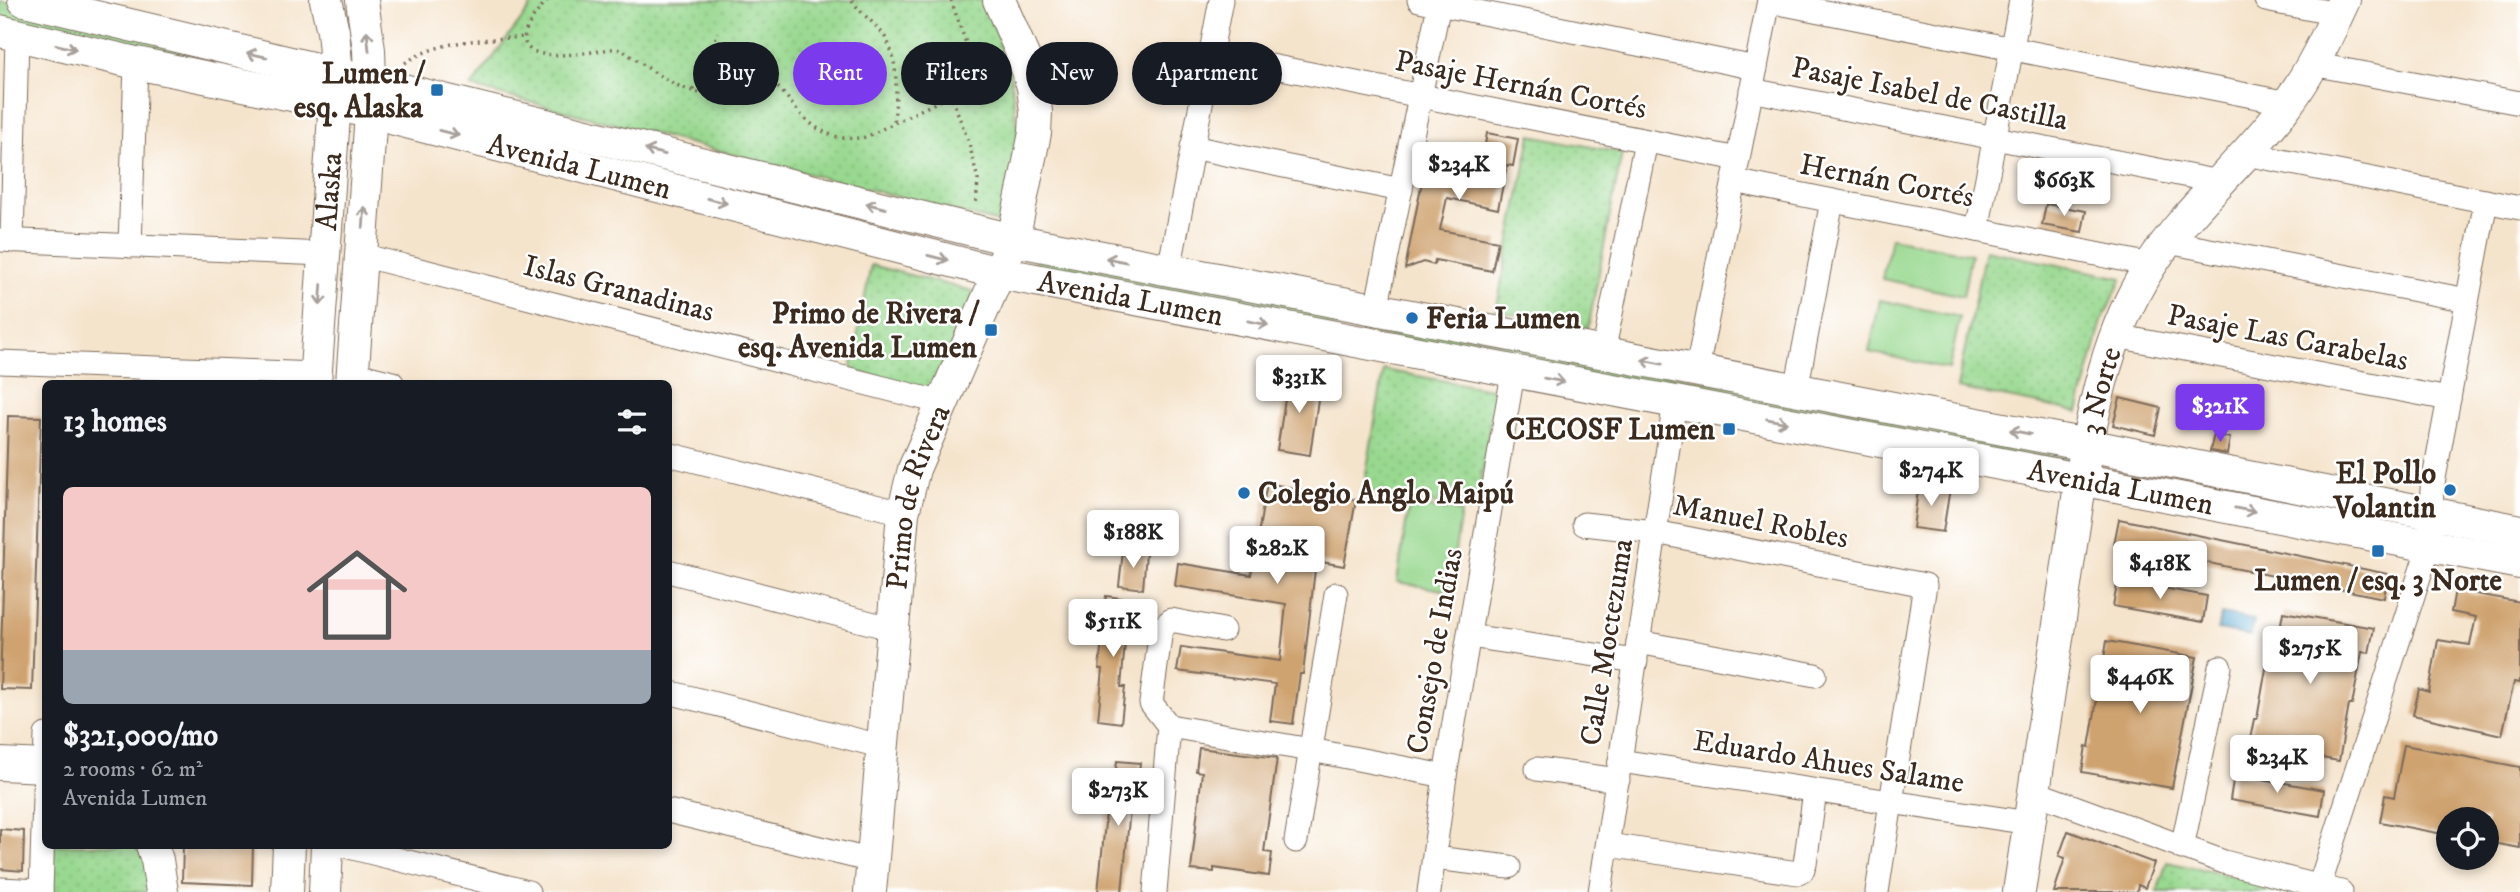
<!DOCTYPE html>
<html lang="en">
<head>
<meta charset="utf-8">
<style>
	:root { --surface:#171b24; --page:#20242c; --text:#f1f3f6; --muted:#9ea1a6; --accent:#7c3aed }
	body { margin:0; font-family:"IM FELL DW Pica",serif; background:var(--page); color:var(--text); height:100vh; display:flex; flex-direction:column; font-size:26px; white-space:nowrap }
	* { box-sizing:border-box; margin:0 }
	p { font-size:23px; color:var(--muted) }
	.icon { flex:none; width:38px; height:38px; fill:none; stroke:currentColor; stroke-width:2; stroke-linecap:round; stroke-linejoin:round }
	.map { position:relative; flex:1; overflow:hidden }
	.side { position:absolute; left:42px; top:380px; width:630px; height:469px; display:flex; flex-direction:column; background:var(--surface); border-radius:10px; box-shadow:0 4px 10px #0003 }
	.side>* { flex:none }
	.banner { position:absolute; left:693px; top:42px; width:665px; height:63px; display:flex; gap:14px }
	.tools { position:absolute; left:2436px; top:807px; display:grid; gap:14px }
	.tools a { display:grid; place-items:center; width:63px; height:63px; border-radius:50%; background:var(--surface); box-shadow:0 4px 10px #0003; font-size:35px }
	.price { position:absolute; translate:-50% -60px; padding:0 16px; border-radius:7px; background:#fff; color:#222; font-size:23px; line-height:46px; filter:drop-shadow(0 2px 4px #0008) }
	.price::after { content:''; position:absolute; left:50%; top:42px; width:21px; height:16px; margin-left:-10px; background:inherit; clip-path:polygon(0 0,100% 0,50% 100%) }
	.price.on { background:var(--accent); color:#fff }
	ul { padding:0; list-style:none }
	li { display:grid; align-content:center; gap:14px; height:371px; padding:0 21px }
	li span { display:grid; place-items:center; height:217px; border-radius:10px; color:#555 }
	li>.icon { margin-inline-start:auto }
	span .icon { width:126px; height:126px; fill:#fffc; stroke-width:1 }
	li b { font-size:30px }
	h2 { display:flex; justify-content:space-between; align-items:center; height:84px; padding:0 21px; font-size:30px }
	.tag { padding:0 24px; border-radius:32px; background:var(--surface); box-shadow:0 4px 10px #0003; font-size:24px; line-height:63px }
	.tag.on { background:var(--accent); color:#fff }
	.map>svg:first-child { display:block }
</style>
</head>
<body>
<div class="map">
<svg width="2520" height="892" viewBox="0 0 2520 892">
	<defs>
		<pattern id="grass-tufts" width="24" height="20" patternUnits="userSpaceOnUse" patternTransform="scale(1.75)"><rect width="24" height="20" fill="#98d88f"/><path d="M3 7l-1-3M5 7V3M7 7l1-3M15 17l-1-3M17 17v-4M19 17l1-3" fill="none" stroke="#84ba7b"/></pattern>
		<pattern id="park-dots" width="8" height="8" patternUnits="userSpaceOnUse" patternTransform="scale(1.75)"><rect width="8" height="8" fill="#98d88f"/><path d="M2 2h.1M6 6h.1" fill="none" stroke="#84ba7b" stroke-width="1.8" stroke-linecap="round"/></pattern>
	</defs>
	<rect width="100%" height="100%" fill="#fff"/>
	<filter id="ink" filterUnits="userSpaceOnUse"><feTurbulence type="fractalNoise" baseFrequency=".0143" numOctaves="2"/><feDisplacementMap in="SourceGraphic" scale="14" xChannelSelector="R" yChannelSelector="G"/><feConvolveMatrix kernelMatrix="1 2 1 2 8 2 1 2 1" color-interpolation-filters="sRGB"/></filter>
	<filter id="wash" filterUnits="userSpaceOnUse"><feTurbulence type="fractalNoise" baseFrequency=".00686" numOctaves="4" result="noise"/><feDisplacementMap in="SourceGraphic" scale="28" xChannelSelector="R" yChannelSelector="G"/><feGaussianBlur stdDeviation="1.57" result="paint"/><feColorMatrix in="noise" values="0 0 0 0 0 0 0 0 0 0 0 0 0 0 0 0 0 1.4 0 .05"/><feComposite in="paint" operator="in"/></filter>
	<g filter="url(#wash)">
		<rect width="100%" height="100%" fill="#f5e4cc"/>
		<g fill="url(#grass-tufts)" stroke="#6a8156" stroke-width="2">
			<polygon points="0,1 337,80 335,99 0,21"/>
			<polygon points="1046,255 2072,451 2064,466 1038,270 1032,263"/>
		</g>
		<g fill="url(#park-dots)" stroke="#6a8156" stroke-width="2">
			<polygon points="536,0 985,0 1010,71 1019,144 999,223 471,87"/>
			<polygon points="1531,135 1622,153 1588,329 1496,311"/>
			<polygon points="1985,250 2122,278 2102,321 2078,412 1957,388"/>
			<polygon points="871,265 976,292 933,391 851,370"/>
			<polygon points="1384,370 1496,390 1476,511 1363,491"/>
			<polygon points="49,845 144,845 153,892 47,892"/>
			<polygon points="2167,862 2305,892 2157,892"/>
		</g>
		<g fill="#98d88f" stroke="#6a8156" stroke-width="2">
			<polygon points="1891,238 1971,254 1963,296 1882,279"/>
			<polygon points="1880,300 1960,317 1949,369 1869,352"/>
			<polygon points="1409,504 1461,512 1449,591 1397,582"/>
		</g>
		<polygon fill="#54a6cf" stroke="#486876" stroke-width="2" points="2221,614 2254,620 2251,636 2218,630"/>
		<g id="blocks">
			<g fill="#cfa36f">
				<polygon points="1487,133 1518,139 1513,166 1507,165 1498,209 1447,198 1440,230 1498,241 1492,271 1435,260 1434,265 1423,262 1405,269 1429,145 1483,156"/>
				<polygon points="2046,204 2086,211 2082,232 2042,225"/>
				<polygon points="1289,374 1321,379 1310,455 1277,450"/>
				<polygon points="2120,398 2161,408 2155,435 2113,425"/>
				<polygon points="8,416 41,417 32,690 0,689"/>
				<polygon points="2214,434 2230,438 2227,454 2210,451"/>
				<polygon points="1267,483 1356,500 1344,566 1316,561 1303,674 1300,674 1293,724 1270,721 1275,684 1177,671 1181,647 1280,661 1286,604 1175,586 1178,563 1251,575"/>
				<polygon points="1919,483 1950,488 1943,532 1913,528"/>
				<polygon points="2119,519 2388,574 2384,598 2114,544"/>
				<polygon points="1123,551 1146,553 1143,589 1119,586"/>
				<polygon points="2118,580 2207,596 2203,622 2113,606"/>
				<polygon points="2455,590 2520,602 2520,683 2514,682 2502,735 2413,715 2419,689 2429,692 2438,640 2470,645 2476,617 2451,612"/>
				<polygon points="1106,596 1129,599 1121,687 1125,687 1121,723 1098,720 1103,669 1099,669"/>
				<polygon points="2283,612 2374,628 2369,653 2362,652 2352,705 2349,705 2339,761 2249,745 2254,719 2257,719 2267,663 2274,664"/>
				<polygon points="2107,641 2197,657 2172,788 2082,772 2086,746 2089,747"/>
				<polygon points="2404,745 2520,767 2520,848 2487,842 2487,819 2448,819 2448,835 2380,822 2385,795 2394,797"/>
				<polygon points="1199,748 1277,758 1264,852 1272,853 1269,876 1214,868 1214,872 1191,870 1202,772 1196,771"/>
				<polygon points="1117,761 1140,763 1136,799 1131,798 1122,892 1098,892 1106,813 1111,813"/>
				<polygon points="2234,774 2324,790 2320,816 2230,800"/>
				<polygon points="0,829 24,831 23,871 0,869"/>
				<polygon points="2068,831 2154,863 2145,888 2138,885 2137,892 2054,892 2065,858 2059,856"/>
				<polygon points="183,845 253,845 252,885 182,882"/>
			</g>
		</g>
	</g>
	<g filter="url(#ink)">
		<use href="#blocks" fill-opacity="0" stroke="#7c6b5b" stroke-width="2"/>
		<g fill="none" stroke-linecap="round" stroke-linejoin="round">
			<defs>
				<g id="street">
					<polyline points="1419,0 1756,68"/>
					<polyline points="2266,0 2337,14"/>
					<polyline points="1769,1 2288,103"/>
					<polyline points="1210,54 1738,159"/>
					<polyline points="2312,64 2520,103"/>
					<polyline points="1751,90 2219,182"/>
					<polyline points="1192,147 1401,190"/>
					<polyline points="2246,154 2520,208"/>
					<polyline points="1734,181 2151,265"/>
					<polyline points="1977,230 2021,0"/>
					<polyline points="0,240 324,254"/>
					<polyline points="12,241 17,35"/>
					<polyline points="2168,242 2467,300"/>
					<polyline points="130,246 136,63"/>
					<polyline points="361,255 943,403"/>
					<polyline points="1169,270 1221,0"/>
					<polyline points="1376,309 1440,0"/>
					<polyline points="2116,336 2449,399"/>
					<polyline points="1603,353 1646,141"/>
					<polyline points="0,362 316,374"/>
					<polyline points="1697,370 1769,0"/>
					<polyline points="352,373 392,383"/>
					<polyline points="1796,390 1832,201"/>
					<polyline points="668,454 903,513"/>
					<polyline points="1584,524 1655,532 1925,585 1877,892"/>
					<polyline points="668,571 894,629"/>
					<polyline points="1469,636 1636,661"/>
					<polyline points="1638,642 1815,675"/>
					<polyline points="668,692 884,747"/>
					<polyline points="1169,726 1311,750 1445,776"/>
					<polyline points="1620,761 2029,823"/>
					<polyline points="1537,769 1618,780"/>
					<polyline points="2034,792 2224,862 2341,892"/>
					<polyline points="668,811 873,861"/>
					<polyline points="1296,841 1336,594"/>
					<polyline points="341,845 528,892"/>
					<polyline points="1608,845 1798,873 1802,871 1805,864 1815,791"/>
					<polyline points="2182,848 2220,667"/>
					<polyline points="1435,858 1509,867"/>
					<polyline points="2319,887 2429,546 2432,489 2486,201"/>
					<polyline points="0,889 41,891"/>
					<polyline points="41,892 46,735"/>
					<polyline points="1155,892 1169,726 1151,703 1161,629 1171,620 1223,630"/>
					<polyline points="1429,892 1445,776 1513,373"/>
					<polyline points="1600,892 1675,402"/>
				</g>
				<g id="secondary">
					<polyline points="24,0 371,82 1013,240 2087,445 2520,531"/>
					<path id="s1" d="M0 31 136 63 336 104 999 273 2520 563"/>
					<path id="s2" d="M315 383 337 74 333 31 326 0"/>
					<polyline points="352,383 371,113 369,50 362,0"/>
					<polyline points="0,764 46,766"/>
					<polyline points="152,845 157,860 162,892"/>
					<polyline points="287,892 289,845"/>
					<polyline points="325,892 327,845"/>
					<path id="s3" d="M870 892 903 513 914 469 1013 240 1035 133 1036 112 1033 87 1024 58 999 0"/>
					<path id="s4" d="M2019 892 2081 478C2094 404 2109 330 2150 266 2189 206 2246 161 2288 103 2311 72 2328 35 2344 0"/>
				</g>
			</defs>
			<use href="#street" stroke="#7c6b5b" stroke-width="25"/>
			<use href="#secondary" stroke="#7c6b5b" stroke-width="34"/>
			<g stroke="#7c6b5b" stroke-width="3.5" stroke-dasharray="2 5" stroke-linecap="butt">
				<path d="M547 0C540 9 532 18 527 28 509 70 593 51 612 49L622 50C649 68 679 94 713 94 733 94 748 75 769 83 780 86 786 97 793 105 812 129 834 143 866 137L953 94"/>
				<path d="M852 0C861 15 876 23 885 37 900 62 896 96 894 124"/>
				<polyline points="951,0 967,46 967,54 954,81 952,98 969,143 978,180 976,204"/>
				<path d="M405 63C441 39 483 40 524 37"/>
				<polyline points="693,90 701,77 718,32"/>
			</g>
			<use href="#street" stroke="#fff" stroke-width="23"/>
			<use href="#secondary" stroke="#fff" stroke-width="32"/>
		</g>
		<defs><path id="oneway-shaft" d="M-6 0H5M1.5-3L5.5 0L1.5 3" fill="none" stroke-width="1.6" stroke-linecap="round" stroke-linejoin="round" transform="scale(1.75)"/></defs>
		<g stroke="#a79f9a">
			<use href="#oneway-shaft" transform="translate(368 41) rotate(-96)"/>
			<use href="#oneway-shaft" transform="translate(66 47) rotate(13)"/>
			<use href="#oneway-shaft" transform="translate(257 55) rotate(-167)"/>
			<use href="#oneway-shaft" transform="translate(449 133) rotate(14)"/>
			<use href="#oneway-shaft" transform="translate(655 152) rotate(-166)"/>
			<use href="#oneway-shaft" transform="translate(717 201) rotate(14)"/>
			<use href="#oneway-shaft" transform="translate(876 206) rotate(-166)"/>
			<use href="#oneway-shaft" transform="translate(364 217) rotate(-86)"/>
			<use href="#oneway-shaft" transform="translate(938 258) rotate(14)"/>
			<use href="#oneway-shaft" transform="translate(1116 260) rotate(-169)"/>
			<use href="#oneway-shaft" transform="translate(321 295) rotate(94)"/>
			<use href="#oneway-shaft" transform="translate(1258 323) rotate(11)"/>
			<use href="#oneway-shaft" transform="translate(1652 362) rotate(-169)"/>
			<use href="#oneway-shaft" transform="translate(1554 380) rotate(10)"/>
			<use href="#oneway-shaft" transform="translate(1777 421) rotate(11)"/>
			<use href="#oneway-shaft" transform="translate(2020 432) rotate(-169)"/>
			<use href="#oneway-shaft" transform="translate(2245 510) rotate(11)"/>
		</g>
	</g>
	<g fill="#1f6fb2" stroke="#fff" stroke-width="2.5">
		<rect x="430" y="83" width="14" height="14" rx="3.5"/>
		<circle cx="1412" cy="318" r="7"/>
		<rect x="984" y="323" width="14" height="14" rx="3.5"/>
		<rect x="1722" y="422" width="14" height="14" rx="3.5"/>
		<circle cx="2450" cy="490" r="7"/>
		<circle cx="1244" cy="493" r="7"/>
		<rect x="2371" y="544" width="14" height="14" rx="3.5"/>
	</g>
	<g text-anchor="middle" stroke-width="5" stroke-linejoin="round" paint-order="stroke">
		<g font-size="30" font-weight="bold" fill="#3b2a1e" stroke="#fff" text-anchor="end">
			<text x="423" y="83">Lumen /<tspan x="423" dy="34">esq. Alaska</tspan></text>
			<text x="977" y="323">Primo de Rivera /<tspan x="977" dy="34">esq. Avenida Lumen</tspan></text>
			<text x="1426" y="328" text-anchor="start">Feria Lumen</text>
			<text x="1715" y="439">CECOSF Lumen</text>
			<text x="2436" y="483">El Pollo<tspan x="2436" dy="34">Volantin</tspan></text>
			<text x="1258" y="503" text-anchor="start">Colegio Anglo Maipú</text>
			<text x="2378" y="590" text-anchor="middle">Lumen / esq. 3 Norte</text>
		</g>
		<g font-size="30" fill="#3b2a1e" stroke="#fff">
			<text transform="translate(1521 84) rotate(11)" y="10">Pasaje Hernán Cortés</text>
			<text transform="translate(1930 93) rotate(11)" y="10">Pasaje Isabel de Castilla</text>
			<text dy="10" stroke="none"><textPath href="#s1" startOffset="595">Avenida Lumen</textPath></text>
			<text transform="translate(1887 180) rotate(11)" y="10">Hernán Cortés</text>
			<text dy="10" stroke="none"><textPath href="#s2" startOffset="192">Alaska</textPath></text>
			<text transform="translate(619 288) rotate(14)" y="10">Islas Granadinas</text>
			<text dy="10" stroke="none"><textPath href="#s1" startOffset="1162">Avenida Lumen</textPath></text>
			<text transform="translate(2288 337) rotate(11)" y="10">Pasaje Las Carabelas</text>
			<text dy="10" stroke="none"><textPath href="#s4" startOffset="508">3 Norte</textPath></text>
			<text dy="10" stroke="none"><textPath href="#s1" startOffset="2170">Avenida Lumen</textPath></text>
			<text dy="10" stroke="none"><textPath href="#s3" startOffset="399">Primo de Rivera</textPath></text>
			<text transform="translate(1761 521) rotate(11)" y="10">Manuel Robles</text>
			<text transform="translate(1606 642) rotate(-81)" y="10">Calle Moctezuma</text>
			<text transform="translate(1434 651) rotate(-80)" y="10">Consejo de Indias</text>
			<text transform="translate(1829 761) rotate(9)" y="10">Eduardo Ahues Salame</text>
		</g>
	</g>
</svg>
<div class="tools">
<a><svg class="icon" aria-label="locate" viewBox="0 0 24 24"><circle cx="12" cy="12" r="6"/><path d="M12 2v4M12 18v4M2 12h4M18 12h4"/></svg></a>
</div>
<b class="price" style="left:1459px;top:202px">$234K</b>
<b class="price" style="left:2064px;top:218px">$663K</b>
<b class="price" style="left:1299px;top:415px">$331K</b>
<b class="price on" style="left:2220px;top:444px">$321K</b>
<b class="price" style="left:1931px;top:508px">$274K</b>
<b class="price" style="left:1133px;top:570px">$188K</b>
<b class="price" style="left:1277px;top:586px">$282K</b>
<b class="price" style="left:2160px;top:601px">$418K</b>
<b class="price" style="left:1113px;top:659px">$511K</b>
<b class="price" style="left:2310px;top:686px">$275K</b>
<b class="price" style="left:2140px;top:715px">$446K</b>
<b class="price" style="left:2277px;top:795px">$234K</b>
<b class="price" style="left:1118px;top:828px">$273K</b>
<div class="banner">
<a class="tag">Buy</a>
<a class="tag on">Rent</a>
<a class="tag">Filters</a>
<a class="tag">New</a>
<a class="tag">Apartment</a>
</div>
<section class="side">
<h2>13 homes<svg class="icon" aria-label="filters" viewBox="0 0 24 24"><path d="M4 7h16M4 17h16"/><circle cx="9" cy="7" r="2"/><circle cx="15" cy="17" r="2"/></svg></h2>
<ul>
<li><span style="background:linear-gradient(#f6c9c9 75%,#9aa5b1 0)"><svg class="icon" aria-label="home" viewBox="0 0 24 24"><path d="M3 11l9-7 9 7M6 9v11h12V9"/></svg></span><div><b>$321,000/mo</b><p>2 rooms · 62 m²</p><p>Avenida Lumen</p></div></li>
</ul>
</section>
</div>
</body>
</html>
